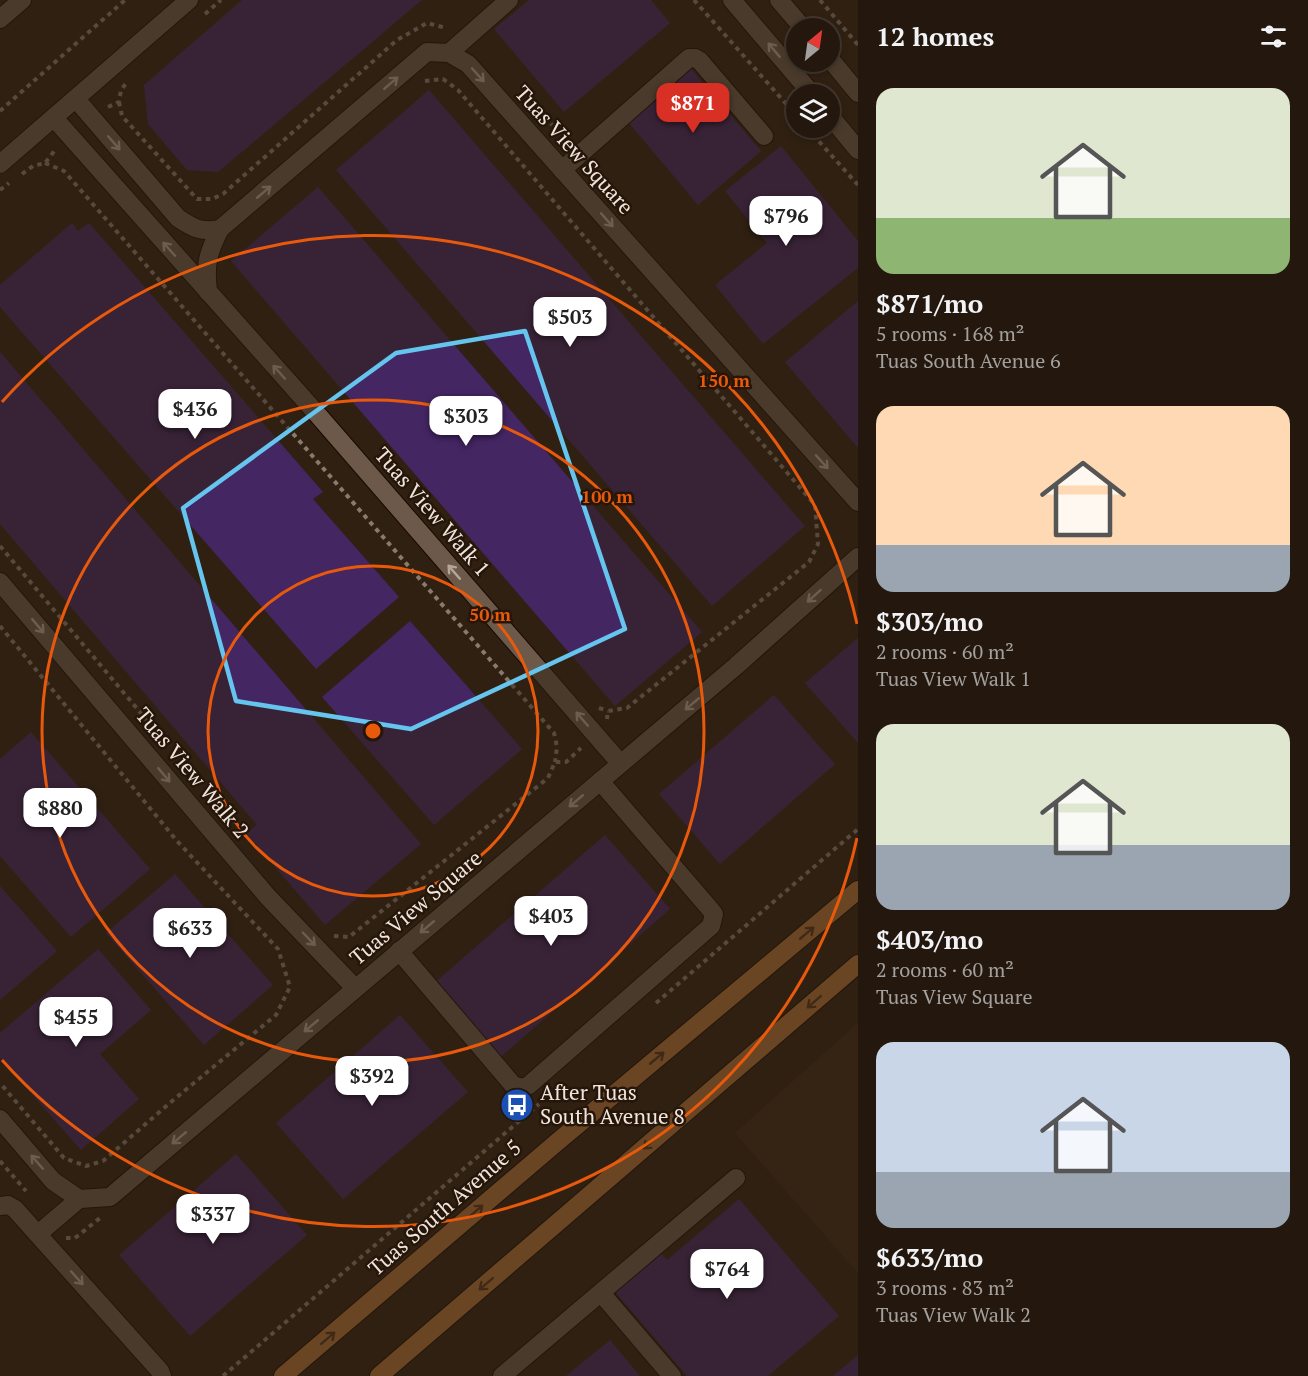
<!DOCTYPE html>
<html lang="en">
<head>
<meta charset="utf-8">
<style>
	:root { --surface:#24180e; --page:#30251c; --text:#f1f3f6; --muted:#a3a09e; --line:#41372e; --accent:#d93025 }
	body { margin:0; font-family:"PT Serif",serif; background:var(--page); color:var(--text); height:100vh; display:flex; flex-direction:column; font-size:22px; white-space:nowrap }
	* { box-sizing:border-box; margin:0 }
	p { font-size:20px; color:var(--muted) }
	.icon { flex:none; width:33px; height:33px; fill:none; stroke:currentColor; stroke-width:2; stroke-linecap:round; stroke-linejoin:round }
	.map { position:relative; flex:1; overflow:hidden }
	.drawer { display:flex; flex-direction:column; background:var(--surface); width:450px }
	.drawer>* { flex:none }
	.needle { width:39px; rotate:29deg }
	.tools { position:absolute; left:786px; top:18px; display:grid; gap:12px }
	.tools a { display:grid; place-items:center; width:54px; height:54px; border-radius:50%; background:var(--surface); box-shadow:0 3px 9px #0003,0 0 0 2px var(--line); font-size:30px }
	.price { position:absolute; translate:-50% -51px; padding:0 14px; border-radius:12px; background:#fff; color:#222; font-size:20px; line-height:39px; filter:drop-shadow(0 2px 3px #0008) }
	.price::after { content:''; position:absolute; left:50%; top:36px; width:18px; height:14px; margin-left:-9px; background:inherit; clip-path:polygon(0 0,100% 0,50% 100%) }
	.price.active { background:var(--accent); color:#fff }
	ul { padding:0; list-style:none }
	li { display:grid; align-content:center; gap:12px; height:318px; padding:0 18px }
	li span { display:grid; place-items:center; height:186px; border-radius:18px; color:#555 }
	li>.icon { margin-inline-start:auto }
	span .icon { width:108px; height:108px; fill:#fffc; stroke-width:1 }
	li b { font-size:26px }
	h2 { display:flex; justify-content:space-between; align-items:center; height:72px; padding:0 18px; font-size:26px }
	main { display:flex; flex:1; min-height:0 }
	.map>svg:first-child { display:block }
</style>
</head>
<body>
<main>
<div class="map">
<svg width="858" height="1376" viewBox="0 0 858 1376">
	<rect width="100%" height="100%" fill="#302012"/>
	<polygon fill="#3d2816" points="858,1023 858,1273 735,1133"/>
	<g fill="#442663">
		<polygon points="242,0 422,0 218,172 187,170 148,124 144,85"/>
		<polygon points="529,0 651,0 670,23 564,112 494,29"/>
		<polygon points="687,64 761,151 698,205 624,117"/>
		<polygon points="429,90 805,526 712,606 336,170"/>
		<polygon points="781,146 858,241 858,268 763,344 715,285 767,243 725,191"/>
		<polygon points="318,187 702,632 615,706 231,261"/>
		<polygon points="72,223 78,231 89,223 323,492 313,499 399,597 316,669 0,307 0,285"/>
		<polygon points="858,301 858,448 785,362"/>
		<polygon points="0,352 421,844 325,925 246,833 257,825 0,524"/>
		<polygon points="410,621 522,749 434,825 322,697"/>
		<polygon points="858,638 858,743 805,683"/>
		<polygon points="774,695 835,764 720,864 659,794"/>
		<polygon points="31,732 150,869 71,937 0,856 0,759"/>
		<polygon points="605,835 670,909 497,1060 432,985"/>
		<polygon points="175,874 273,985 204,1045 106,933"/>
		<polygon points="0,886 57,951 0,1000"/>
		<polygon points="98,949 151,1010 100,1054 139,1099 81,1150 0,1058 0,1033"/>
		<polygon points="400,1015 468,1092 343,1199 276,1123"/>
		<polygon points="236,1154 307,1235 190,1336 119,1255"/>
		<polygon points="739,1199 839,1316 768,1376 687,1376 611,1287 657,1248 667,1260"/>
		<polygon points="610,1340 640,1376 566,1376"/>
		<polygon points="858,1355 858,1376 833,1376"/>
	</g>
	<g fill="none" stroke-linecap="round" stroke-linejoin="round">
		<defs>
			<g id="minor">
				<polyline points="732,0 812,94"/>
				<polyline points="779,0 803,28"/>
				<polyline points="0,19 22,0"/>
				<polyline points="449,53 509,0"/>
				<polyline points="830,59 858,93"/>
				<path d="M76 99 178 218C193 228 202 233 220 229"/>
				<polyline points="830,116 858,150"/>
				<polyline points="54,118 318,415 620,763"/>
				<polyline points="0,164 189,0"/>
				<polyline points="562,170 689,58 695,58 700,61 764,136"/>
				<path d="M208 292C205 264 207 255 220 229L427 52 449 53 468 64 858 502"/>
				<polyline points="0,582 268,897 355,988"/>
				<polyline points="399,951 513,1085 523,1088 529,1085 711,926 714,914 710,909 600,781"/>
				<polyline points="0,1119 53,1181 79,1199 110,1197 736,666 858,557"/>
				<polyline points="0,1206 8,1205 15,1209 160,1371 162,1376"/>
				<polyline points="38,1234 79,1199"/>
				<polyline points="601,1293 672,1376"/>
				<polyline points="502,1376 736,1178"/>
			</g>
			<g id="major">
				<polyline points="283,1376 556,1143 858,890"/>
				<polyline points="379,1376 858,964"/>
			</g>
		</defs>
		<use href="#minor" stroke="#170901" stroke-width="20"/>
		<use href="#major" stroke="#170901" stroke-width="20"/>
		<g stroke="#887a6f" stroke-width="4" stroke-dasharray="4.5 4.5" stroke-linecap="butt">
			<polyline points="694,0 796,115"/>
			<polyline points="820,0 858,45"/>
			<polyline points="205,14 221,0"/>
			<polyline points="425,81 443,79 458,90 815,505 818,544 809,562 627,708 608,711 607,719"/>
			<polyline points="119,102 122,116 197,199 212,199 223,194 397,40 427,23 446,28"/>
			<polyline points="108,107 119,102 121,90 127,82"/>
			<polyline points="539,110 552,125"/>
			<polyline points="0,111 125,0"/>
			<polyline points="807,128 858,185"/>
			<polyline points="45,163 64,171 554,733 557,747 555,762"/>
			<polyline points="22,174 33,166 45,163 56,149"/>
			<polyline points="0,190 9,183"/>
			<polyline points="0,546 156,731"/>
			<polyline points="0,626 177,841 278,949 290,987 276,1015 171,1102 103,1161 86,1166 64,1158 0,1083"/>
			<polyline points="599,708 608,711"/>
			<polyline points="334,936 349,937 548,778 555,762 566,762 581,748"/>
			<polyline points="656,1003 858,829"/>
			<polyline points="0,1161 26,1191"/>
			<polyline points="66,1238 75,1238 100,1218"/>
			<polyline points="223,1376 539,1104"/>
		</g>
		<use href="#minor" stroke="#6c594a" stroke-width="18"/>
		<use href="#major" stroke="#af7139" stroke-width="18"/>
	</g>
	<defs><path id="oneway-shaft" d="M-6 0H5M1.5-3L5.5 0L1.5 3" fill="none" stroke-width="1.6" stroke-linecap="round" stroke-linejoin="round" transform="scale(1.5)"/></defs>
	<g stroke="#b5a69a">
		<use href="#oneway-shaft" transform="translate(774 50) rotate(-130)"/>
		<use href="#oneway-shaft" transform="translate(478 75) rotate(48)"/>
		<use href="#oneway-shaft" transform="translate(391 83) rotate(-41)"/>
		<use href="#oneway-shaft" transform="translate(114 143) rotate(49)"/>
		<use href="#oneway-shaft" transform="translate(264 192) rotate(-40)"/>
		<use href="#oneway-shaft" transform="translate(607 220) rotate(48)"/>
		<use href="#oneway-shaft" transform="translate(169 249) rotate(-132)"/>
		<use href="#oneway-shaft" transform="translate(279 372) rotate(-132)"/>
		<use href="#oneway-shaft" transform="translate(822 462) rotate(48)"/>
		<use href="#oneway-shaft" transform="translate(454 572) rotate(-131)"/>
		<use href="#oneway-shaft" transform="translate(814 596) rotate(138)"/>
		<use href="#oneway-shaft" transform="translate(38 626) rotate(50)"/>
		<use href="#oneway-shaft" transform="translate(692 704) rotate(140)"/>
		<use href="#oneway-shaft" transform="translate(582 719) rotate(-131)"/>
		<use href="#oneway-shaft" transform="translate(164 775) rotate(50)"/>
		<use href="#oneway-shaft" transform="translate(576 801) rotate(140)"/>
		<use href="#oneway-shaft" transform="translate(427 927) rotate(140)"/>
		<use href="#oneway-shaft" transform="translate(309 939) rotate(46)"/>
		<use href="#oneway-shaft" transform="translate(311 1026) rotate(140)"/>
		<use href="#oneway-shaft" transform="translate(179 1138) rotate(140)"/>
		<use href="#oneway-shaft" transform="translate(37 1162) rotate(-131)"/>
		<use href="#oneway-shaft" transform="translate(77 1278) rotate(48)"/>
	</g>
	<g stroke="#56361a">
		<use href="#oneway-shaft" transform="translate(807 933) rotate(-40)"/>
		<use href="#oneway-shaft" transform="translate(814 1002) rotate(139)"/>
		<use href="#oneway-shaft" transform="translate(657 1058) rotate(-40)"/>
		<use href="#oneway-shaft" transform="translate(650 1143) rotate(139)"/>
		<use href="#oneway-shaft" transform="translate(476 1211) rotate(-41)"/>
		<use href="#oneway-shaft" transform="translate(486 1284) rotate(139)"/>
		<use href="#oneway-shaft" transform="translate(328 1338) rotate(-41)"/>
	</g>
	<path d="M0 0H858V1376H0ZM525 331 625 629 411 729 236 701 183 508 396 353Z" fill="#302012" fill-opacity=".55" fill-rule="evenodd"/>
	<path fill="none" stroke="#65c5ef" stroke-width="4.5" stroke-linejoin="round" d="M525 331 625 629 411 729 236 701 183 508 396 353Z"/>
	<g fill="none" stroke="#e8590c" stroke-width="3">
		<circle cx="373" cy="731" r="165"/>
		<circle cx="373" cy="731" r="331"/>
		<path d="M857 838A496 496 0 0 1 2 1060M2 402A496 496 0 0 1 857 624"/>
	</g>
	<defs>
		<symbol id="bus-disc" viewBox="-11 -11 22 22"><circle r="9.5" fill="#1a4fb4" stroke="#261609"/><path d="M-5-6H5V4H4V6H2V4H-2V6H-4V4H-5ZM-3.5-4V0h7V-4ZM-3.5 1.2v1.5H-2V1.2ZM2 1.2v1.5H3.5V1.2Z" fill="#fff"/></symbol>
	</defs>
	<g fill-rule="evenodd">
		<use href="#bus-disc" x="498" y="1086" width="38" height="38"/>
	</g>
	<g text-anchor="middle" stroke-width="5" stroke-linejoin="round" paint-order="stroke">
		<g font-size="21" fill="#f0e5dc" stroke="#261609">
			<text transform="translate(574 150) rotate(48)" y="7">Tuas View Square</text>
			<text transform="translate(432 512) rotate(49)" y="7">Tuas View Walk 1</text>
			<text transform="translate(192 773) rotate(50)" y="7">Tuas View Walk 2</text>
			<text transform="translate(416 908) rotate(-40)" y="7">Tuas View Square</text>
			<text transform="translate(445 1208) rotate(-41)" y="7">Tuas South Avenue 5</text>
		</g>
		<g font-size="21" fill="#f0e5dc" stroke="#261609" text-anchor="start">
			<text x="540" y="1100">After Tuas<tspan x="540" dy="24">South Avenue 8</tspan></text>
		</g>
	</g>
	<circle cx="373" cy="731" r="9" fill="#e8590c" stroke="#261609" stroke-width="3"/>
	<g font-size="18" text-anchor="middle" font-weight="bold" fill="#e8590c" stroke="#261609" stroke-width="5" stroke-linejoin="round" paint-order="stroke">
		<text x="724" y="387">150 m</text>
		<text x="607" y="503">100 m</text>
		<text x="490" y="621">50 m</text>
	</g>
</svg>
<div class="tools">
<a><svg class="needle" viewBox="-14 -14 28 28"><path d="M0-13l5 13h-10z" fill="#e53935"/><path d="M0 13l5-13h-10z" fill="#a3a09e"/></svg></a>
<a><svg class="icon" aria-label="layers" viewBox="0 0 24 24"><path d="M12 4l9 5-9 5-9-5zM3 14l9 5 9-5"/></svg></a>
</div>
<b class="price active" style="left:693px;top:134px">$871</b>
<b class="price" style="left:786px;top:247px">$796</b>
<b class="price" style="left:570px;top:348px">$503</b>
<b class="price" style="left:195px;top:440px">$436</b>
<b class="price" style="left:466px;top:447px">$303</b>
<b class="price" style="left:60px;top:839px">$880</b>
<b class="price" style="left:551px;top:947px">$403</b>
<b class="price" style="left:190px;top:959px">$633</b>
<b class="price" style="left:76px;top:1048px">$455</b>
<b class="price" style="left:372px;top:1107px">$392</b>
<b class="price" style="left:213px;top:1245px">$337</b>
<b class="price" style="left:727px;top:1300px">$764</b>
</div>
<section class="drawer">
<h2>12 homes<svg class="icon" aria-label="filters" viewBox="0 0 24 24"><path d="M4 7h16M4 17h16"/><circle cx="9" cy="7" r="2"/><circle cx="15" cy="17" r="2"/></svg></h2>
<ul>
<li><span style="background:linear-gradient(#dfe7d0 70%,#8fb573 0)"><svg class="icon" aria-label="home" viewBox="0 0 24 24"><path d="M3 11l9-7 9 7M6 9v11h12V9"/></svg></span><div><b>$871/mo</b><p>5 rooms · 168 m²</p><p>Tuas South Avenue 6</p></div></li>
<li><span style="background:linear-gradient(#ffd9b3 75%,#9aa5b1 0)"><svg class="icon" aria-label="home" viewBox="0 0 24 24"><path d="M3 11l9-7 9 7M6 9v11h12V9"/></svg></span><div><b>$303/mo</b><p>2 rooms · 60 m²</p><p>Tuas View Walk 1</p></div></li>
<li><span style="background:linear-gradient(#dfe7d0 65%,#9aa5b1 0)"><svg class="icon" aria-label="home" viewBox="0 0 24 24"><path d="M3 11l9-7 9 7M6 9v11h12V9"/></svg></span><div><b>$403/mo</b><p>2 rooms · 60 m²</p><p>Tuas View Square</p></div></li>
<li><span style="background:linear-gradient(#c9d6e8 70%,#9aa5b1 0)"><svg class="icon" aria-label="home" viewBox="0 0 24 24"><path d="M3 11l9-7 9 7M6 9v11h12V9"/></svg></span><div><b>$633/mo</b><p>3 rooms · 83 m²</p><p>Tuas View Walk 2</p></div></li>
</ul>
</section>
</main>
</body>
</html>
